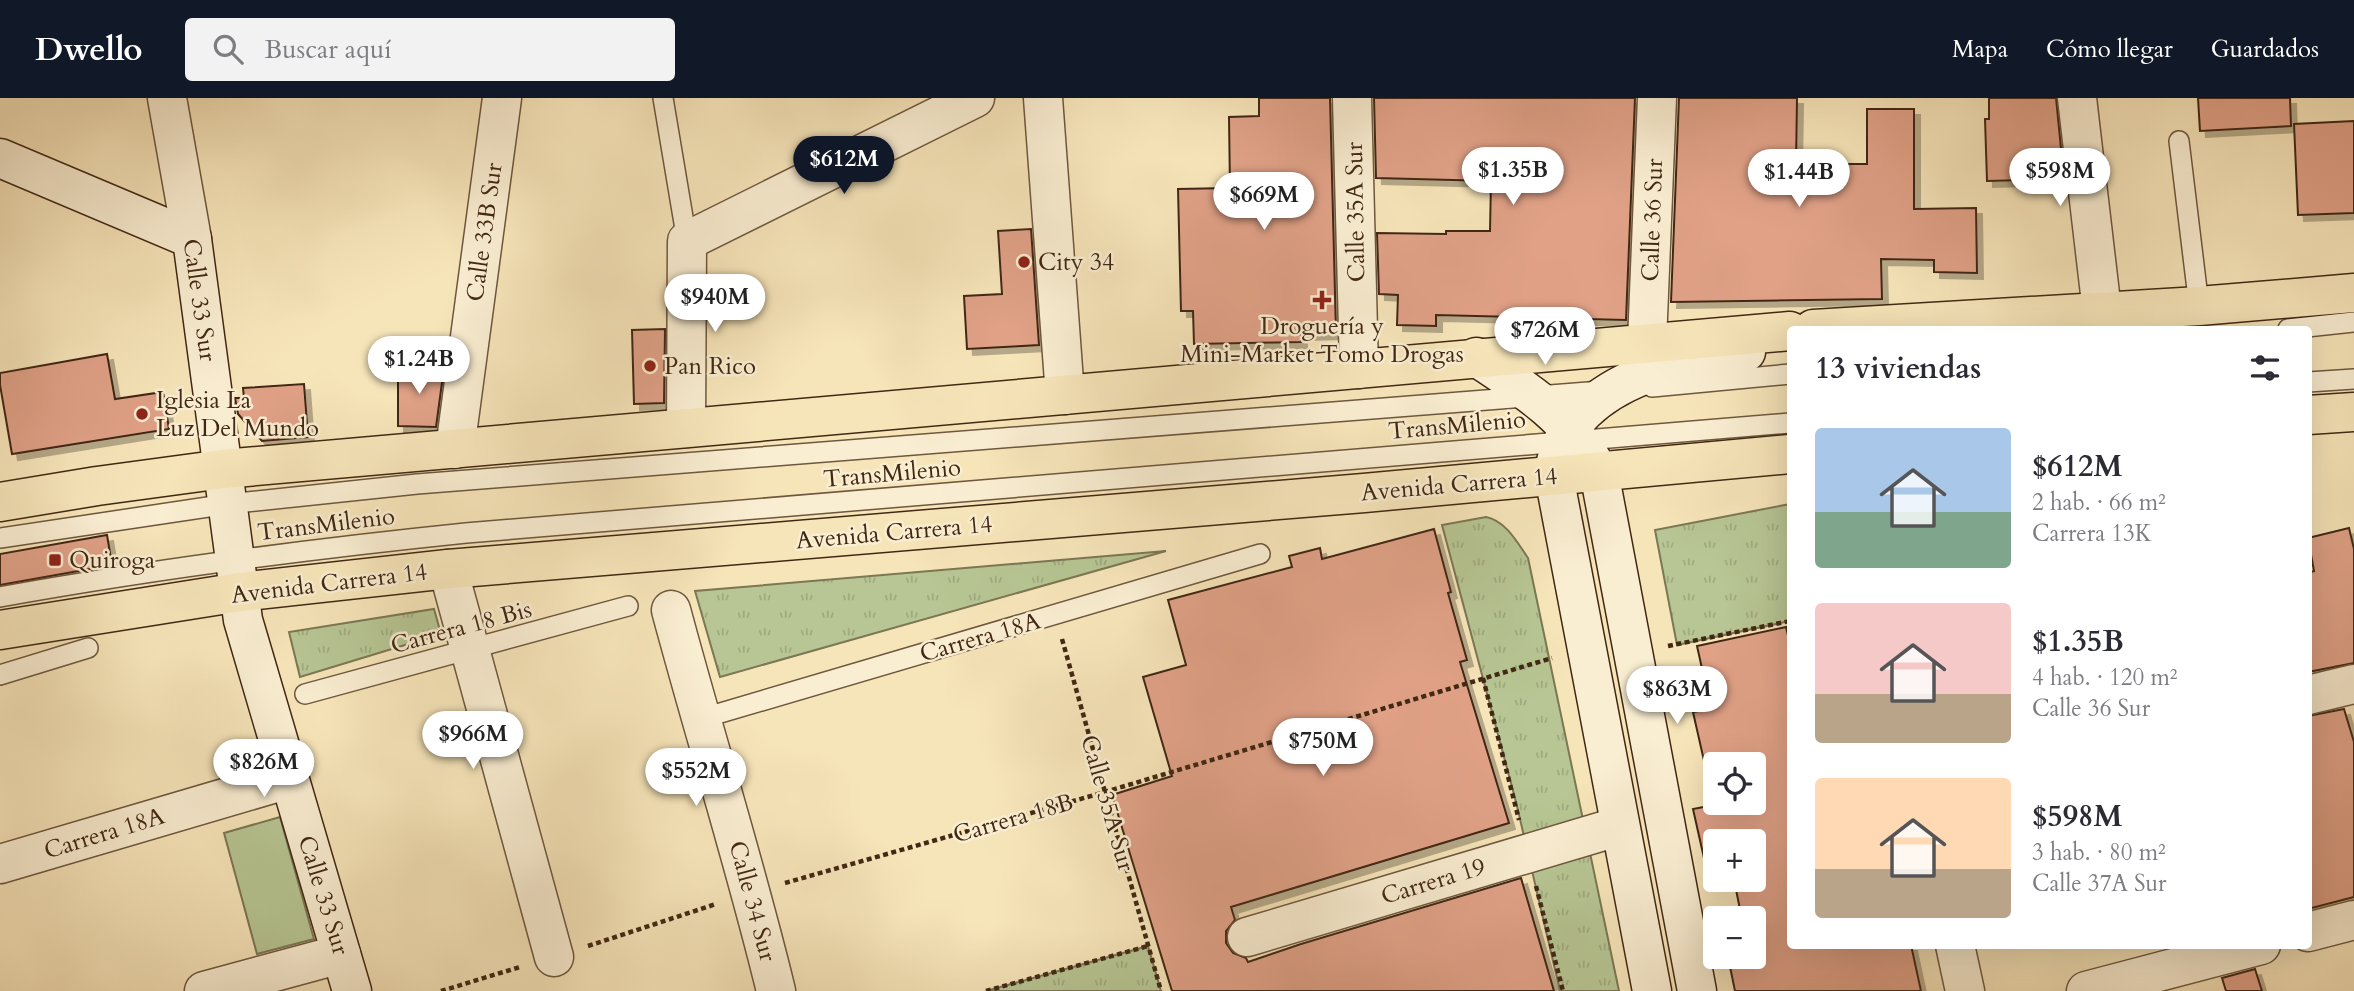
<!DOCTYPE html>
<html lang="es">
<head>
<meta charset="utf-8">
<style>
	:root { --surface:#fff; --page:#f2f2f3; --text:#2b2b33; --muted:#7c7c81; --accent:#111827 }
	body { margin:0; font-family:Cardo,serif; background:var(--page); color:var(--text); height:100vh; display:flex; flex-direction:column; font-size:26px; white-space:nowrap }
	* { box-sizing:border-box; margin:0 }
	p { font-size:23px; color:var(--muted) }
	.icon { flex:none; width:38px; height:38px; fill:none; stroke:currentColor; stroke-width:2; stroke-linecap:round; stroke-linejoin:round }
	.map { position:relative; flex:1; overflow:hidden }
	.side { position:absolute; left:1787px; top:228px; width:525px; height:623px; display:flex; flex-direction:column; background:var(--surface); border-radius:7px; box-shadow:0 7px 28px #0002 }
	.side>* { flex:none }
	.buttons { position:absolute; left:1703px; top:654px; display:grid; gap:14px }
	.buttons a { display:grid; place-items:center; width:63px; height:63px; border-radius:7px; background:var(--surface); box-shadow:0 7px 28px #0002; font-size:35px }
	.price { position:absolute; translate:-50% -60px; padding:0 16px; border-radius:24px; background:#fff; color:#222; font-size:23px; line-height:46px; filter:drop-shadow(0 2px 4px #0008) }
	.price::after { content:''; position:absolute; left:50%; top:42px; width:21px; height:16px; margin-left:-10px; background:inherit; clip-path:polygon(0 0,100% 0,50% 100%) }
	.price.on { background:var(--accent); color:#fff }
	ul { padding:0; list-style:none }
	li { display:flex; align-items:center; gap:21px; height:175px; padding:0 28px }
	li span { display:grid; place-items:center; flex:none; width:196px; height:140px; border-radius:7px; color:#555 }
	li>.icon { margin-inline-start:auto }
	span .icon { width:84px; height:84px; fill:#fffc; stroke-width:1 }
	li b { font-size:30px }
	h2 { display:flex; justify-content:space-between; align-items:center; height:84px; padding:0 28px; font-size:30px }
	header { display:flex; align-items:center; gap:42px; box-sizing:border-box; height:98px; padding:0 35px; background:var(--accent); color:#fff }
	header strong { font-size:33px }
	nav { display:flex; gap:38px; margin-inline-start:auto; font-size:24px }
	.search { width:490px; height:63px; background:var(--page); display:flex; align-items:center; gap:18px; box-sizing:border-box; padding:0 24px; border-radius:7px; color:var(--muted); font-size:26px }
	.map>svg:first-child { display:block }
</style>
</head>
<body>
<header>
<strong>Dwello</strong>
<div class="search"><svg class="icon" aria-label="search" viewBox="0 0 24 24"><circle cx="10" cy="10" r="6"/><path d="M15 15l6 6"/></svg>Buscar aquí</div>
<nav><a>Mapa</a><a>Cómo llegar</a><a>Guardados</a></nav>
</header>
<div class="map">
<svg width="2354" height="893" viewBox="0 0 2354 893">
	<defs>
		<pattern id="park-tufts" width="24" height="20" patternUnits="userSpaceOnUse" patternTransform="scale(1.75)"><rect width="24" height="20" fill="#b7c694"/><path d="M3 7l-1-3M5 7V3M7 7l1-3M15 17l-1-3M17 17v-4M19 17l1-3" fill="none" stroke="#9faa7f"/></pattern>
		<filter id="shadow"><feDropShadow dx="6" dy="6" stdDeviation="0" flood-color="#0004"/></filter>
	</defs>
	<rect width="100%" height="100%" fill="#f7e5ba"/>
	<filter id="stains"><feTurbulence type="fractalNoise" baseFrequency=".00286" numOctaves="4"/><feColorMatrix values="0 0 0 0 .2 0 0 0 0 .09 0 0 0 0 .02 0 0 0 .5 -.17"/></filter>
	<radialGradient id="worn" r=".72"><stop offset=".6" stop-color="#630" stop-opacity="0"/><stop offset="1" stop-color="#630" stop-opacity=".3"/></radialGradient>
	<polygon fill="#b7c694" stroke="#7c7754" stroke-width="2" points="280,719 314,841 257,856 224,735"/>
	<g fill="url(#park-tufts)" stroke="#7c7754" stroke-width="2">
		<polygon points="1790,406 1790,523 1677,547 1655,432"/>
		<path d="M1486 419C1506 423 1517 444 1528 460L1619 893H1560L1516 704 1442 427Z"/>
		<polygon points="1166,453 720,579 695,493"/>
		<polygon points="434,511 441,536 300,579 289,534"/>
		<polygon points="1148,848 1161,893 986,893"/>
	</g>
	<g fill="#e0a187" stroke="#412814" stroke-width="2" fill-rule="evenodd" filter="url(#shadow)">
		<polygon points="1259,0 1330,0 1336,235 1301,236 1301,244 1194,246 1193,213 1181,213 1178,91 1230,90 1229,19 1259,18"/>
		<polygon points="1374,0 1635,0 1626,222 1436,217 1436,228 1397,227 1398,197 1379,196 1377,135 1446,136 1446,133 1490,133 1491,83 1376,80"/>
		<polygon points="1679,0 1797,0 1796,66 1867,66 1867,11 1914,11 1914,111 1976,110 1977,175 1934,174 1934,162 1881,161 1882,201 1671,204"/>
		<polygon points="1989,0 2056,0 2064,81 1987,83 1985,21 1989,21"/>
		<polygon points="2198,0 2290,0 2291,28 2200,33"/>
		<polygon points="2354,23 2354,115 2298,117 2294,26"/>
		<polygon points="1031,131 1039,247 967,251 964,198 1002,196 998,133"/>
		<polygon points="665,231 664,305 634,306 632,232"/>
		<polygon points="107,256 115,301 163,294 169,331 12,356 0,287 0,275"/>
		<polygon points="398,270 444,270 436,329 398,328"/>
		<polygon points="304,286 308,339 262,343 238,316 235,300 244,300 243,290"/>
		<polygon points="2349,430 2354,451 2354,565 2308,574 2308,475 2314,473 2308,440"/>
		<polygon points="1434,431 1451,494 1448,495 1467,562 1460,564 1509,725 1231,809 1235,822 1226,833 1226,845 1233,855 1246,860 1248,864 1301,846 1521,780 1554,893 1172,893 1112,697 1172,678 1143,579 1186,567 1168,502 1292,469 1289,458 1320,450 1322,461"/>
		<polygon points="107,437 112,467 0,487 0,456"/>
		<path d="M1786 529 1790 546V847H1911L1921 893H1735L1728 859H1754V821H1742L1734 782H1754V744H1715V777L1708 778 1693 711 1714 707 1693 614 1711 611 1697 548ZM1715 667H1754V705H1715Z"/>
		<polygon points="2344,611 2354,644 2354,799 2308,811 2308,618"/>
		<polygon points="2255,871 2262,893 2226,893 2222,880"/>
	</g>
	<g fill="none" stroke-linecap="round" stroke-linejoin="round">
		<defs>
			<g id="lane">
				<polyline points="663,0 687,143"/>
				<polyline points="2179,43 2199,208"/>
				<polyline points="2288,231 2354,224"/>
				<polyline points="2308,284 2354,281"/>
				<polyline points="1652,289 1790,276"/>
				<polyline points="0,440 228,406 417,386 1601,293"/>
				<path d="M0 499C155 471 310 451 466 435L1790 325"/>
				<polyline points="0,577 88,550"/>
				<polyline points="305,596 628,508"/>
				<polyline points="700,621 1260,456"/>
			</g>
			<g id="street">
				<polyline points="167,0 192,141"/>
				<polyline points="1043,0 1065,297"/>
				<polyline points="1352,0 1359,271"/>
				<polyline points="2077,0 2102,213"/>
				<polyline points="1647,244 1657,0"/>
				<polyline points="686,330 687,143 975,0"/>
				<polyline points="455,351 502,0"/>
				<polyline points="448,471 554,859"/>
				<path d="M671 512C705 639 745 765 776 893"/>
				<polyline points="2308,597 2354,586"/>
				<polyline points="0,766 289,681"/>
				<polyline points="2308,834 2354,822"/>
				<polyline points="1247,839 1620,728"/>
				<polyline points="1955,847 1965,893"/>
				<polyline points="204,893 341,856"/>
				<polyline points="2086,893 2261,847"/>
			</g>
			<g id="secondary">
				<polyline points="0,60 192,141 243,522 352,893"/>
				<path d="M1476 259C1525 291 1571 320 1599 374L1697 893"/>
				<path d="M1652 893 1554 378C1560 290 1674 260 1746 254"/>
			</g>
			<g id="primary">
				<polyline points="1813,231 2199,208 2354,195"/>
				<polyline points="2308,317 2354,314"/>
				<polyline points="0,404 97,388 223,371 1790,233"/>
				<polyline points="0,532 240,494 448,471 1364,395 1790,356"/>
			</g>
		</defs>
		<use href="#lane" stroke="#6e573e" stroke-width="22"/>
		<use href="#street" stroke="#6e573e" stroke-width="41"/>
		<use href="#secondary" stroke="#412814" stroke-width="41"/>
		<use href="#primary" stroke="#412814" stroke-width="41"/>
		<g stroke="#412814" stroke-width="4.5" stroke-dasharray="5 3.5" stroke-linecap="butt">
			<polyline points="1062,541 1161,893"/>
			<polyline points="1668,548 1790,523"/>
			<polyline points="1483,580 1519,722"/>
			<polyline points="785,785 1105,694 1552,560"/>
			<polyline points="1536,788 1563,893"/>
			<polyline points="588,848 716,806"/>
			<polyline points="441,893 520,869"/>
			<polyline points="986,893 1148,848"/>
		</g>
		<use href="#lane" stroke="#faeed2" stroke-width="19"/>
		<use href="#street" stroke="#faeed2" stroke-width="38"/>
		<use href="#secondary" stroke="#faeed2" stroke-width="38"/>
		<use href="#primary" stroke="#f7e5ba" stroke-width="38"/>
	</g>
	<g fill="#8f2418" stroke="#faeed2" stroke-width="2.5">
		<circle cx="1024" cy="164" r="7"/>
		<path d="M1318.5 191.5h7v7h7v7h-7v7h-7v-7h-7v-7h7z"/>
		<circle cx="650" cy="268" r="7"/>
		<circle cx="142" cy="316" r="7"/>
		<rect x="48" y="455" width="14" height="14" rx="3.5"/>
	</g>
	<g text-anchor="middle" stroke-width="5" stroke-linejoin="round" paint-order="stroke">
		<g font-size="24" fill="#412814" stroke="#faeed2">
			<text transform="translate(1355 114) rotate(-91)" y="8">Calle 35A Sur</text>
			<text transform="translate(1652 122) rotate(-88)" y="8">Calle 36 Sur</text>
			<text transform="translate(484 134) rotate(-82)" y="8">Calle 33B Sur</text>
			<text transform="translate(200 202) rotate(82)" y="8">Calle 33 Sur</text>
			<text transform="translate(1457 327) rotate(-5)" y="8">TransMilenio</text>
			<text transform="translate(892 375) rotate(-5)" y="8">TransMilenio</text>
			<text transform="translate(1459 386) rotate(-5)" y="8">Avenida Carrera 14</text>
			<text transform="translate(326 426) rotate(-7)" y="8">TransMilenio</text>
			<text transform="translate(894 434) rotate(-5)" y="8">Avenida Carrera 14</text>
			<text transform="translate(329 485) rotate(-7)" y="8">Avenida Carrera 14</text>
			<text transform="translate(461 529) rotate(-15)" y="8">Carrera 18 Bis</text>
			<text transform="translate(980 539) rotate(-16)" y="8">Carrera 18A</text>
			<text transform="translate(1108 705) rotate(74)" y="8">Calle 35A Sur</text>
			<text transform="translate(1013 720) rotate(-16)" y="8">Carrera 18B</text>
			<text transform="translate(104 735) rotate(-17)" y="8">Carrera 18A</text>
			<text transform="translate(1433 783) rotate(-17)" y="8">Carrera 19</text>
			<text transform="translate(324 797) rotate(73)" y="8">Calle 33 Sur</text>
			<text transform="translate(753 803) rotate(75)" y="8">Calle 34 Sur</text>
		</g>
		<g font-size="24" fill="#412814" stroke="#faeed2" text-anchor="start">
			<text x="1038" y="172">City 34</text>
			<text x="1322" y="236" text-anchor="middle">Droguería y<tspan x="1322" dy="28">Mini-Market Tomo Drogas</tspan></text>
			<text x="664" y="276">Pan Rico</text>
			<text x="156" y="310">Iglesia La<tspan x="156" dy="28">Luz Del Mundo</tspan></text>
			<text x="69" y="470">Quiroga</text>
		</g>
	</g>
	<rect width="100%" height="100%" filter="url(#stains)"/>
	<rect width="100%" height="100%" fill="url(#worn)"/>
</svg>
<div class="buttons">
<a><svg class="icon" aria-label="locate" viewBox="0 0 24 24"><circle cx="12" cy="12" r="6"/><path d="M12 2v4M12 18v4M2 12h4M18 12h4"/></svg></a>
<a>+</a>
<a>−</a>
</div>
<b class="price on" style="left:844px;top:98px">$612M</b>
<b class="price" style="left:1513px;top:109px">$1.35B</b>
<b class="price" style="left:2060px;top:110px">$598M</b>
<b class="price" style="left:1799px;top:111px">$1.44B</b>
<b class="price" style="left:1264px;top:134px">$669M</b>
<b class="price" style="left:715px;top:236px">$940M</b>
<b class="price" style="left:1545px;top:269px">$726M</b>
<b class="price" style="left:419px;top:298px">$1.24B</b>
<b class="price" style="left:1677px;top:628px">$863M</b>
<b class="price" style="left:473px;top:673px">$966M</b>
<b class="price" style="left:1323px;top:680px">$750M</b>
<b class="price" style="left:264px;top:701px">$826M</b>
<b class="price" style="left:696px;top:710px">$552M</b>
<section class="side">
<h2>13 viviendas<svg class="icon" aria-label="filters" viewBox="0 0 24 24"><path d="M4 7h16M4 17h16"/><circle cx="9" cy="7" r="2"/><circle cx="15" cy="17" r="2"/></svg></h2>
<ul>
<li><span style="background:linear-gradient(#a9c7e8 60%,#7fa58c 0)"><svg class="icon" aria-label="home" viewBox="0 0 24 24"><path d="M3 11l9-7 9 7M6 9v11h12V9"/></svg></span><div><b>$612M</b><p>2 hab. · 66 m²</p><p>Carrera 13K</p></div></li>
<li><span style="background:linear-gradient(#f6c9c9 65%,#b9a48a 0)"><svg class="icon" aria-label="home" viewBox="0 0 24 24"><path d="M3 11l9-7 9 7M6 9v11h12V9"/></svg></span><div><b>$1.35B</b><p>4 hab. · 120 m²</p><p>Calle 36 Sur</p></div></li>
<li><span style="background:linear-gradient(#ffd9b3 65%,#b9a48a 0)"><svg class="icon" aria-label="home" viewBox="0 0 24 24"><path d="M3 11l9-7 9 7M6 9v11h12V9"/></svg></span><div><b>$598M</b><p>3 hab. · 80 m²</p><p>Calle 37A Sur</p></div></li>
</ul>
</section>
</div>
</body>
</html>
